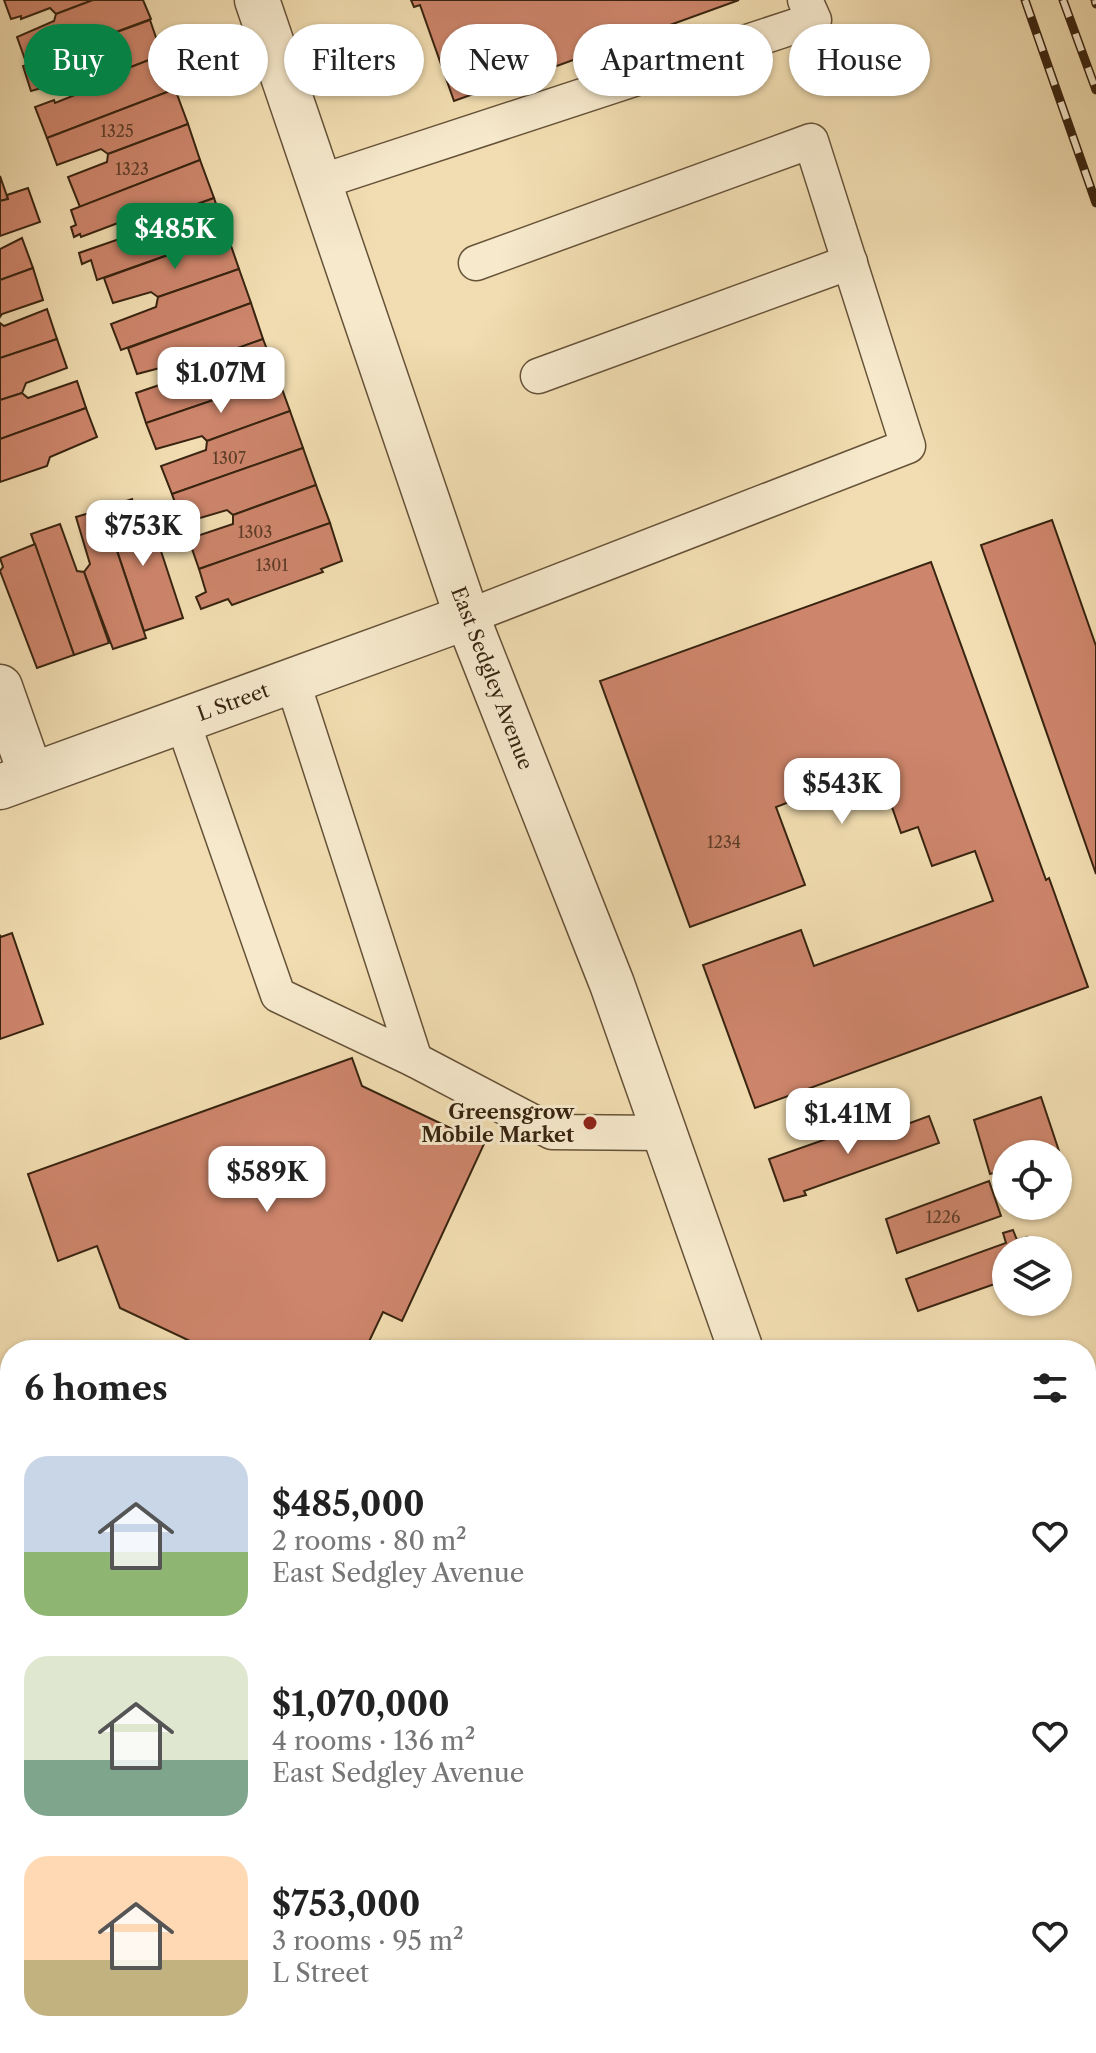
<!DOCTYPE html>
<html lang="en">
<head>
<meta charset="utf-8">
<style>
	:root { --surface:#fff; --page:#f6f6f6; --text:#222; --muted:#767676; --accent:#0b8043 }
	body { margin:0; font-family:"Libre Caslon Text",serif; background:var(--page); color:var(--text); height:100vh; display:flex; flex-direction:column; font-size:30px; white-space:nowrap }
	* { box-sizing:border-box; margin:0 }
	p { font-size:26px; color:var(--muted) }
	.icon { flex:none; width:44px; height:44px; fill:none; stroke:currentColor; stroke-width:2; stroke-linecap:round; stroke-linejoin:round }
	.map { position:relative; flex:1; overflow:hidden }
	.panel { position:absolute; left:0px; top:1340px; width:1096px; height:714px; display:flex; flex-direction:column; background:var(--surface); border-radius:32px 32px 0 0; box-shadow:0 2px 6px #0004 }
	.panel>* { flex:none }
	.guide { position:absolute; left:24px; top:24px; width:1048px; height:72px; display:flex; gap:16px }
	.controls { position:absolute; left:992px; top:1140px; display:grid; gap:16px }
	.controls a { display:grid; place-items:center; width:80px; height:80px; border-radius:50%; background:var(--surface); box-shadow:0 2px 6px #0004; font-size:40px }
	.price { position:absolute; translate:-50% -68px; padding:0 18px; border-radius:16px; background:#fff; color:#222; font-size:26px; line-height:52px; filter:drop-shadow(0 2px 4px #0008) }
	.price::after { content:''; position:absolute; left:50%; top:48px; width:24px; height:18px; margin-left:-12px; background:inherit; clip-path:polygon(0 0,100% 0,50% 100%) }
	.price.selected { background:var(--accent); color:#fff }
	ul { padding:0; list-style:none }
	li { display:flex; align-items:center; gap:24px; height:200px; padding:0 24px }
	li span { display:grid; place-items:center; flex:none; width:224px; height:160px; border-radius:24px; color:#555 }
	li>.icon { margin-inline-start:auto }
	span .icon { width:96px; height:96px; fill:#fffc; stroke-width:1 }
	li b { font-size:34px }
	h2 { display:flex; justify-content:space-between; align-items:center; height:96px; padding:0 24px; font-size:34px }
	.pill { padding:0 28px; border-radius:36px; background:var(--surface); box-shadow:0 2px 6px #0004; font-size:28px; line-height:72px }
	.pill.selected { background:var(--accent); color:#fff }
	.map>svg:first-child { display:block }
</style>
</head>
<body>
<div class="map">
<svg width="1096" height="2053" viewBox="0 0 1096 2053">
	<rect width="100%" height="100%" fill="#f1ddb1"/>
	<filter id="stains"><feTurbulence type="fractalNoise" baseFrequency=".0025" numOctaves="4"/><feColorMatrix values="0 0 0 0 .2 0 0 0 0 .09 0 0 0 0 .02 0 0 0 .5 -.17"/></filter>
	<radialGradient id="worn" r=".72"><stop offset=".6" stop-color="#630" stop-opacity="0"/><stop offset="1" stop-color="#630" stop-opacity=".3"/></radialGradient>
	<g fill="#cd856b" stroke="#382410" stroke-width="2">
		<polygon points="4,0 93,0 56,14 50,8 21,19 21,16 11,19"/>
		<polygon points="93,0 143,0 151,19 27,65 17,37 54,21 56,14"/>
		<polygon points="411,0 739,0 551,68 553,71 537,77 535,72 454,101 420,5 414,7"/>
		<polygon points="150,20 162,55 84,85 76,78 31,91 23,66"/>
		<polygon points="162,55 175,89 47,138 35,107 54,100 55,103 80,93 84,85"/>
		<polygon points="175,89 188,124 108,154 101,149 57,165 47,138"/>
		<polygon points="188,124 200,160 80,207 68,177 107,162 108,154"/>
		<polygon points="200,160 214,198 134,227 126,220 81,237 80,234 74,237 71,227 76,225 71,210"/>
		<polygon points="0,176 8,199 0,201"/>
		<polygon points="28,188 40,222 0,236 0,201 8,199 7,195"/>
		<polygon points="214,198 222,221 227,219 230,229 225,231 227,234 97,280 91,260 82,264 79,253 131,235 134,227"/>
		<polygon points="227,234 239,269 158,297 151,292 113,303 104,278"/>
		<polygon points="22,238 33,268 0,280 0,249"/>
		<polygon points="33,268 43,300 2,314 0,317 0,280"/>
		<polygon points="239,269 251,303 121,350 111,324 156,307 158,297"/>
		<polygon points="251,303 263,339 182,368 175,364 137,374 128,348"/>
		<polygon points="47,309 57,339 0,358 0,323 4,326"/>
		<polygon points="57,339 67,368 26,383 22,393 0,400 0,358"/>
		<polygon points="263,339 278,378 146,423 136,393 180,378 182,368"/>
		<polygon points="278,378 290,411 207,441 202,436 156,449 146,423"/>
		<polygon points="77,381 86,408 0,439 0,400 22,393 28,398"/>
		<polygon points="86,408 97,437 50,457 47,466 0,482 0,439"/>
		<polygon points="290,411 303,448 172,494 161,466 206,450 207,441"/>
		<polygon points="303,448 316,485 233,515 227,510 176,525 173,517 179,514 172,494"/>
		<polygon points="316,485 330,523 199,569 191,546 185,548 182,541 233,524 233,515"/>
		<polygon points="132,499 145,538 158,542 183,618 144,631 103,509"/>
		<polygon points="103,509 146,638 113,649 84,572 90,564 76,517"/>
		<polygon points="1052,520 1096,646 1096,874 981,545"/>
		<polygon points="330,523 342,561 321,569 323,572 232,605 228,599 201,609 196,597 206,592 199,569"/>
		<polygon points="60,524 77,571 84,572 109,643 74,655 31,534"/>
		<polygon points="35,544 74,655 37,668 0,571 3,567 0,558"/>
		<polygon points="931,562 1046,880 1049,878 1088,987 755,1108 703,965 801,930 814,966 993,901 975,851 932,866 918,827 901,833 877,764 827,782 828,787 776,807 805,885 690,927 600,681"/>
		<polygon points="12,933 43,1024 0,1039 0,935 1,937"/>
		<polygon points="352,1058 362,1086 484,1144 402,1321 383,1312 365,1350 209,1350 120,1308 97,1246 58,1261 28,1174"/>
		<polygon points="1041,1097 1060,1154 1006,1154 1006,1173 995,1177 993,1173 990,1174 974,1120"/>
		<polygon points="929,1116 939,1143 804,1191 806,1195 784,1201 769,1159 852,1130 855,1138 901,1122 902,1126"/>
		<polygon points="989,1181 1001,1216 897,1253 886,1219"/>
		<polygon points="1013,1230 1017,1240 1027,1237 1031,1250 1006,1250 1006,1280 918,1311 906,1279 1006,1243 1003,1233"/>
		<polygon points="1096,1566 1096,1833 1086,1836 1086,1570"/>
		<polygon points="10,2032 10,2044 175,2044 190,2053 0,2053 0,2036"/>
	</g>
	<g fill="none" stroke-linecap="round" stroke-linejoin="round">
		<defs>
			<g id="lane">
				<polyline points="320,182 814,20 805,0"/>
				<polyline points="538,376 850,262"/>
				<polyline points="467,617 908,446 811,141 476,263"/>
				<polyline points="182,720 278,995 415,1060 292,680"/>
				<polyline points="415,1060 552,1132 664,1133"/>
			</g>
			<g id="street">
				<polyline points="257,0 467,617 612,984 741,1350"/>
				<polyline points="0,687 31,775"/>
				<polyline points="0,787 467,617"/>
				<polyline points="1086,1907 1096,1903"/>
				<polyline points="986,2044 989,2053"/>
				<polyline points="674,2053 699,2044"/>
			</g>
		</defs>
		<use href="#lane" stroke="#665238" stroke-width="37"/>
		<use href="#street" stroke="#665238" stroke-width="47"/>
		<use href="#lane" stroke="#f6e9cc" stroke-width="34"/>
		<use href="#street" stroke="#f6e9cc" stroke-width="44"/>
		<defs>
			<g id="rail">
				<polyline points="1025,0 1096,203"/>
				<polyline points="1063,0 1096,90"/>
				<polyline points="1095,0 1096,4"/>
			</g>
		</defs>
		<use href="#rail" stroke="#382410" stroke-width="9"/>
		<use href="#rail" stroke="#f6e9cc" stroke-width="6" stroke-dasharray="18" stroke-linecap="butt"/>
	</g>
	<circle fill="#8f2418" stroke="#f6e9cc" stroke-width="3" cx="590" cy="1123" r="8"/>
	<g text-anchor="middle" stroke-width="6" stroke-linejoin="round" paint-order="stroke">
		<g font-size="16" fill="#5d3c27">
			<text x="117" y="137">1325</text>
			<text x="132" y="175">1323</text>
			<text x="229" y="464">1307</text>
			<text x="255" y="538">1303</text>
			<text x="272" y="571">1301</text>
			<text x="724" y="848">1234</text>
			<text x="943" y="1223">1226</text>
		</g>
		<g font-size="20" fill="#382410" stroke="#f6e9cc">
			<text transform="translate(492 678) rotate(69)" y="7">East Sedgley Avenue</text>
			<text transform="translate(233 702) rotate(-20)" y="7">L Street</text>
		</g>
		<g font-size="20" font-weight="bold" fill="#382410" stroke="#f6e9cc" text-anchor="end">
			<text x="574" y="1119">Greensgrow<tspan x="574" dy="23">Mobile Market</tspan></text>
		</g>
	</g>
	<rect width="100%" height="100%" filter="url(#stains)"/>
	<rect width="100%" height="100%" fill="url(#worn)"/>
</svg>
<div class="controls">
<a><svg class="icon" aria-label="locate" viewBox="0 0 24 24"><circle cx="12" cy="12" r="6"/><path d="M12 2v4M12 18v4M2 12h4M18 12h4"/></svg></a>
<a><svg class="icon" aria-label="layers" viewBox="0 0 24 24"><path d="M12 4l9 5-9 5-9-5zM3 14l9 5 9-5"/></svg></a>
</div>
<b class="price selected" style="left:175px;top:271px">$485K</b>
<b class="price" style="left:221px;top:415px">$1.07M</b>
<b class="price" style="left:143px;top:568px">$753K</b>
<b class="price" style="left:842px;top:826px">$543K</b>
<b class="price" style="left:848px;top:1156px">$1.41M</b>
<b class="price" style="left:267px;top:1214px">$589K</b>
<div class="guide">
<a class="pill selected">Buy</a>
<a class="pill">Rent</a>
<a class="pill">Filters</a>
<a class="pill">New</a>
<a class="pill">Apartment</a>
<a class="pill">House</a>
</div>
<section class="panel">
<h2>6 homes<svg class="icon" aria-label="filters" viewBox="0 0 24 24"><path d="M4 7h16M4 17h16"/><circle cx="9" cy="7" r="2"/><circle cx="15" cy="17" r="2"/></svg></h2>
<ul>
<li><span style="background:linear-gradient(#c9d6e8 60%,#8fb573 0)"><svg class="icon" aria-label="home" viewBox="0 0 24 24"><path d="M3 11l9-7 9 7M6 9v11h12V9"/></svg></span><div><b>$485,000</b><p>2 rooms · 80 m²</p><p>East Sedgley Avenue</p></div><svg class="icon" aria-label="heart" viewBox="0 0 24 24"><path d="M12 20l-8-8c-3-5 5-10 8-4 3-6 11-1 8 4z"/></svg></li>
<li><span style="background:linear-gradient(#dfe7d0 65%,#7fa58c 0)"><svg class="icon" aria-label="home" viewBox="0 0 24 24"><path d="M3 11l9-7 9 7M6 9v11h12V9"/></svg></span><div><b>$1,070,000</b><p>4 rooms · 136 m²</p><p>East Sedgley Avenue</p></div><svg class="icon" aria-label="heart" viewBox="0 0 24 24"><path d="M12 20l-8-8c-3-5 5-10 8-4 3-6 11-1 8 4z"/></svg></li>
<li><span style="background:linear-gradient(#ffd9b3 65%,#c2b280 0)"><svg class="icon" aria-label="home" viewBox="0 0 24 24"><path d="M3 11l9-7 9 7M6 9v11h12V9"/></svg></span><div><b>$753,000</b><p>3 rooms · 95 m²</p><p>L Street</p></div><svg class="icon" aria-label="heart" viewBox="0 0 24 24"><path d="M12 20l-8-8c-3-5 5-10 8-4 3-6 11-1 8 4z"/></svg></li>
</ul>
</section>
</div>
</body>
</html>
